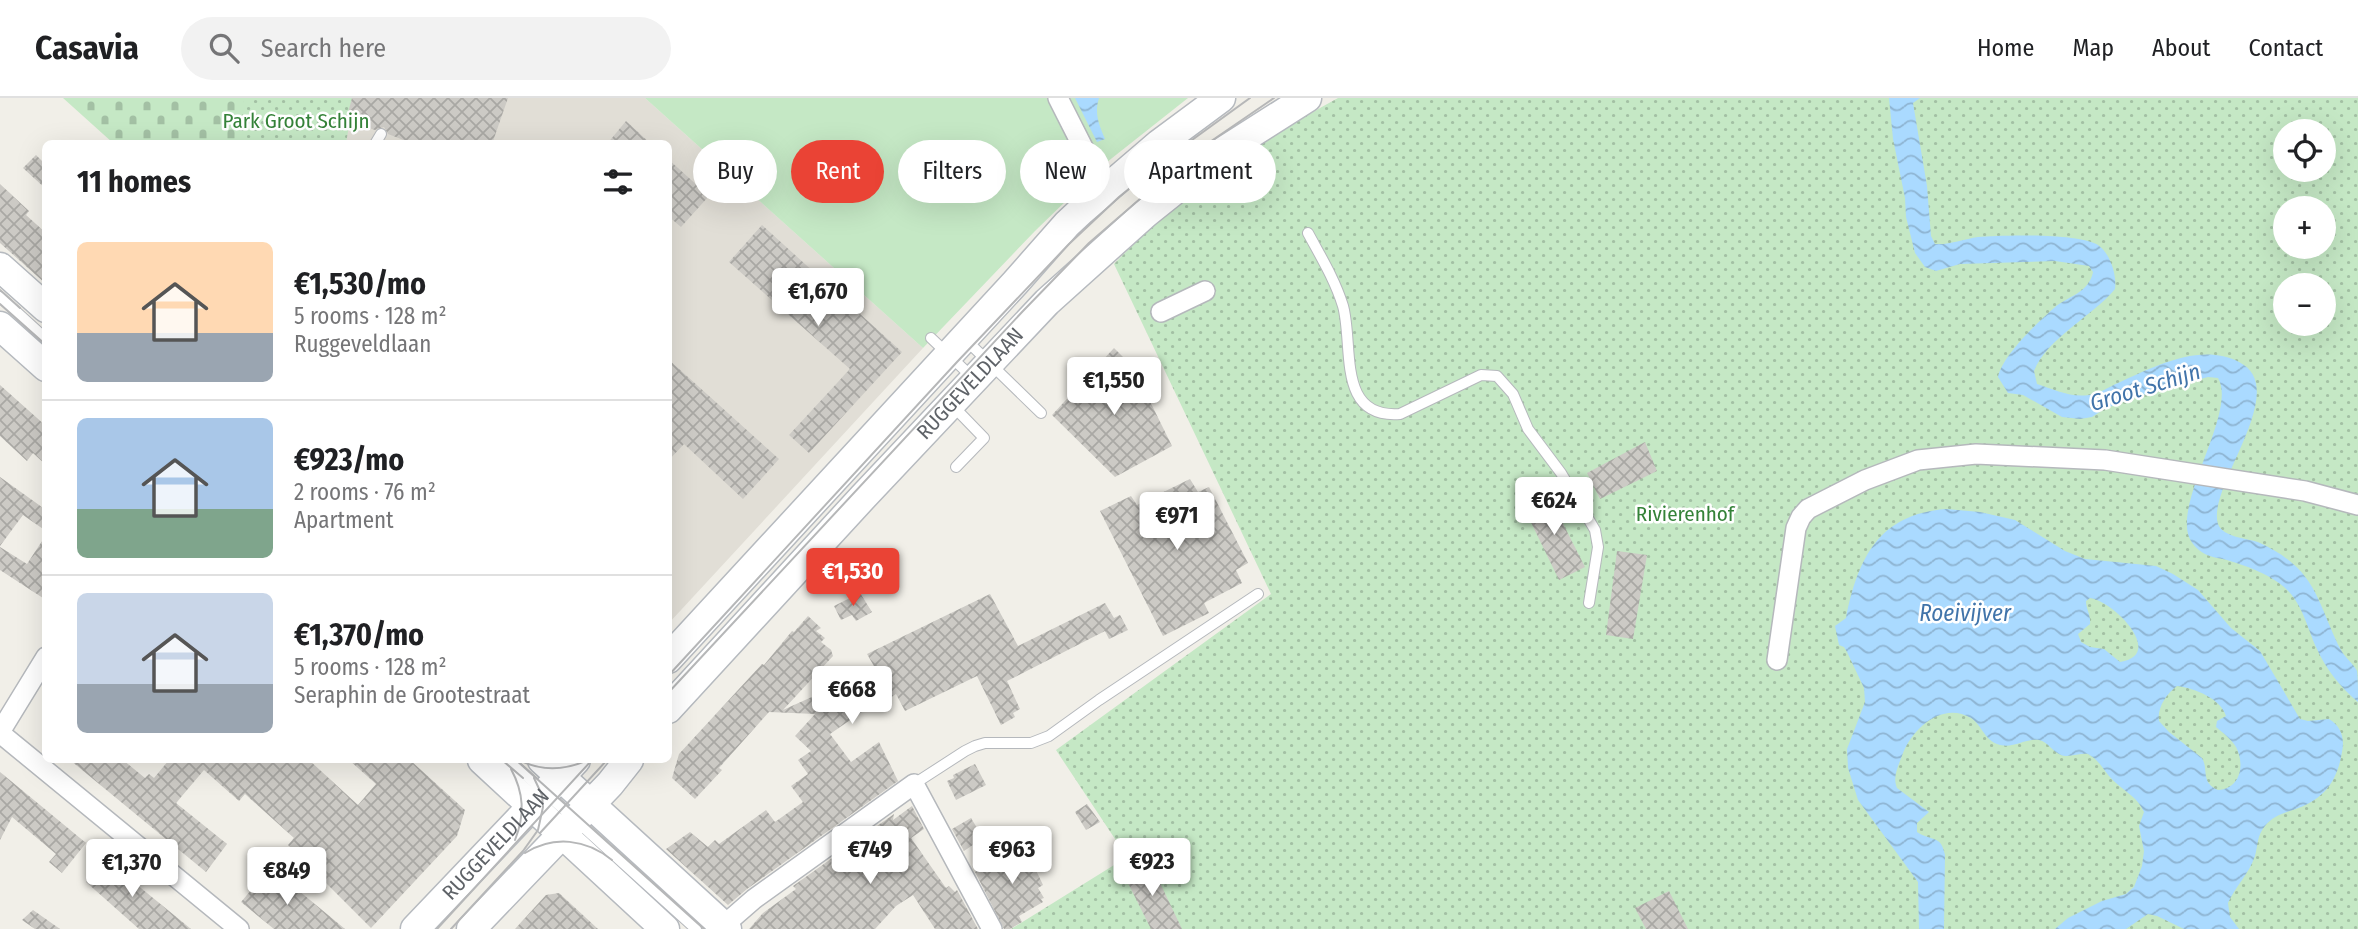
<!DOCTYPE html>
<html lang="en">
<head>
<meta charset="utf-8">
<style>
	:root { --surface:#fff; --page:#f2f2f2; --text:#202124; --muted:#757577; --line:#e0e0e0; --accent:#ea4335 }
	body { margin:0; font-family:"Fira Sans Condensed",sans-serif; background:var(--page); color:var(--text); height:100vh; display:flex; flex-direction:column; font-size:26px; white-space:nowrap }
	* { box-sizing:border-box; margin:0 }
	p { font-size:23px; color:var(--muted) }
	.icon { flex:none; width:38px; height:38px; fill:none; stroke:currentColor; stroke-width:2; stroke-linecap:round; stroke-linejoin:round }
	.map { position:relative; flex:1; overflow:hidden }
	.sheet { position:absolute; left:42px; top:42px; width:630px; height:623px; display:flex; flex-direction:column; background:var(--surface); border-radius:10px; box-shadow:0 7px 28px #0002 }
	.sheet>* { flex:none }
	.banner { position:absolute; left:693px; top:42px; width:665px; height:63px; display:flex; gap:14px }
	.tools { position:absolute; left:2273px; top:21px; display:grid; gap:14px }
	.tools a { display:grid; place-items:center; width:63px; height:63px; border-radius:50%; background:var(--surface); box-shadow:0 7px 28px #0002; font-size:35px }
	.price { position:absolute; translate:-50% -60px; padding:0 16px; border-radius:7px; background:#fff; color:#222; font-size:23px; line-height:46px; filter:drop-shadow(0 2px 4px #0008) }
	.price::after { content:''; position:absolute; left:50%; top:42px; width:21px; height:16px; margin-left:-10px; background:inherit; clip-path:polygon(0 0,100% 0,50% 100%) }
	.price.on { background:var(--accent); color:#fff }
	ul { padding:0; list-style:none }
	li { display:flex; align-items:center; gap:21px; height:175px; padding:0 35px }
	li+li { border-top:2px solid var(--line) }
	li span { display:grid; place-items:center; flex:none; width:196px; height:140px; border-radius:10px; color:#555 }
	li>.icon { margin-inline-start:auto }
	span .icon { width:84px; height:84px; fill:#fffc; stroke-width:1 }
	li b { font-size:30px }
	h2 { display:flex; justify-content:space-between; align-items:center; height:84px; padding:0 35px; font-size:30px }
	.tag { padding:0 24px; border-radius:32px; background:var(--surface); box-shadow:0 7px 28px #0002; font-size:24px; line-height:63px }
	.tag.on { background:var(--accent); color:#fff }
	header { display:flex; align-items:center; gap:42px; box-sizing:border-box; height:98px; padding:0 35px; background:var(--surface); border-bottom:2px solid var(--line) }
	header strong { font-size:33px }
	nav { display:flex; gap:38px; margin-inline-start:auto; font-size:24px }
	.search { width:490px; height:63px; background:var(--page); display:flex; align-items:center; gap:18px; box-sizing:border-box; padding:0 24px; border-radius:38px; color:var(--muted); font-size:26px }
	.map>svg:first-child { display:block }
</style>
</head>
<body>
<header>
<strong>Casavia</strong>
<div class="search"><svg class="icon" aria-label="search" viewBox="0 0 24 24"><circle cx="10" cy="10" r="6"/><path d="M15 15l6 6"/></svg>Search here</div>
<nav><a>Home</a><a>Map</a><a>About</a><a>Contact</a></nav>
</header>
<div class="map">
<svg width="2358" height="831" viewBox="0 0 2358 831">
	<defs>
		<pattern id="cemetery-stones" width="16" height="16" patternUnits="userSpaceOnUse" patternTransform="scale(1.75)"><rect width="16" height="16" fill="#c5e8c5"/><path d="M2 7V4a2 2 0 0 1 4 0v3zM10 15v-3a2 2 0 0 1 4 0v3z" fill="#a3c0a4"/></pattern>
		<pattern id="park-dots" width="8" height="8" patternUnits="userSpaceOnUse" patternTransform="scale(1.75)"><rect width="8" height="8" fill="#c5e8c5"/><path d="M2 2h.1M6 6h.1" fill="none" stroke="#a3c0a4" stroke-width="1.8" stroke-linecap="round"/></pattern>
		<pattern id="water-waves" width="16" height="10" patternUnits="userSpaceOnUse" patternTransform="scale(1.75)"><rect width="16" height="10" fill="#aadaff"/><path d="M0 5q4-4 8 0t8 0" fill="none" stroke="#8eb4d2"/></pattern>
		<pattern id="building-cross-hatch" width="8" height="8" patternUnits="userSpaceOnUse" patternTransform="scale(1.75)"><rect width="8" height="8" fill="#cccac5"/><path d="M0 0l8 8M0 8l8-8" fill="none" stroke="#a9a8a4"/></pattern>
	</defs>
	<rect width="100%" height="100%" fill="#f1efe8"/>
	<polygon fill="#e1ded6" points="349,0 645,0 923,250 669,525 668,46 340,46"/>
	<polygon fill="#c5e8c5" points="645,0 1188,0 1102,68 1035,133 923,250"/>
	<polygon fill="url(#cemetery-stones)" points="63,0 250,0 245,45 113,45"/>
	<g fill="url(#park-dots)" fill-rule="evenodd">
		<polygon points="244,0 354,0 346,45 239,46"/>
		<path d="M1338 0H2358V831H1011L1127 759 1056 652 1271 496 1114 166C1178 99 1258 44 1338 0ZM2286 33H2324V72H2286ZM2286 110H2324V149H2286ZM2286 187H2324V226H2286Z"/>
	</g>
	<g fill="url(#water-waves)" fill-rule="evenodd">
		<path d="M1075 0H1099C1094 15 1099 27 1105 41L1097 44Z"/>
		<path d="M1889 0H1920L1913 5 1927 88 1931 138 1935 146C1950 147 1964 141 1978 139 2002 137 2079 135 2098 147 2110 155 2117 177 2115 191 2093 218 2047 240 2034 273L2037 286C2053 291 2071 300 2089 297 2098 296 2109 289 2118 285 2154 269 2200 244 2239 264 2293 291 2206 389 2218 426 2223 440 2249 440 2260 445 2271 450 2283 457 2292 465 2319 487 2325 523 2341 552 2345 560 2353 565 2357 573 2358 580 2358 596 2358 604 2341 590 2325 570 2316 549 2306 526 2301 500 2279 485 2265 475 2247 468 2230 463 2222 460 2212 460 2205 456 2197 452 2190 444 2188 436 2178 396 2237 312 2218 280L2208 279 2139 298 2104 311 2092 319 2080 321 2062 319 2023 297 2008 295 1998 279C2002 258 2037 225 2054 210 2068 198 2089 195 2093 174L2089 168 2055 163 1960 166 1936 173 1925 169 1915 155 1906 119 1905 100 1893 41Z"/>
		<path d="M1946 411 1980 414 2015 422 2065 453 2085 461 2156 468 2173 476 2198 492 2231 530 2260 553 2300 621 2308 623 2329 621C2341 628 2345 640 2342 654 2337 685 2323 702 2293 712 2283 715 2272 719 2265 728 2257 737 2258 747 2255 758 2249 776 2235 789 2228 805L2230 819 2239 831H2184L2157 818 2148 816 2126 831H2055L2068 820 2102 803 2126 796 2134 789 2142 768 2144 753 2139 728 2144 714C2138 700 2127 695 2116 685 2105 676 2101 663 2088 656 2080 655 2068 660 2061 657 2053 654 2048 644 2039 642 2025 640 2012 652 1997 646 1984 641 1981 626 1971 620 1943 603 1913 630 1903 655 1899 667 1892 678 1897 690L1929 714 1917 725V734C1932 744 1941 736 1945 757L1944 831H1919L1918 784 1858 702 1848 670 1847 651 1865 604 1864 590 1847 554 1844 549 1839 547 1835 528 1846 520C1858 460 1879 416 1946 411ZM2090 500C2114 503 2166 557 2120 564L2104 551 2090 549 2081 544 2078 536 2090 526C2091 517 2086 511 2086 503ZM2177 588C2195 590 2221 601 2226 618L2217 623 2216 629C2223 635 2231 641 2236 649 2245 666 2241 691 2218 692 2200 684 2209 672 2202 660L2169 634 2159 623C2157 610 2166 596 2177 588Z"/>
	</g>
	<g fill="url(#building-cross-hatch)">
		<polygon points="352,0 508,0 492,46 414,46 388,36 384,29 375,32 346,22"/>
		<polygon points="626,23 651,46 607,46"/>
		<polygon points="36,57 46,67 46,91 23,70"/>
		<polygon points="668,61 709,98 681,129 668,118"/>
		<polygon points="0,86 29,113 26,117 46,135 46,186 0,145"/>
		<polygon points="762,127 902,254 809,355 789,337 850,271 729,164"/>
		<polygon points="1114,250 1133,269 1172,348 1115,379 1052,317"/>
		<polygon points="668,261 779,361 743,401 684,346 668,363"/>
		<polygon points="0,287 46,328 46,367 33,355 27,363 0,338"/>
		<polygon points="1645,344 1657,373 1600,401 1587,375"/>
		<polygon points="0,379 46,412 46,433 23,417 0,448"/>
		<polygon points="1190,381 1198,394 1209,389 1248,465 1236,472 1242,485 1204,505 1209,515 1163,538 1100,413 1131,398 1137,407"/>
		<polygon points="1548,396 1585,469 1559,482 1523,408"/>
		<polygon points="46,437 46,502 0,472 0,449 27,466"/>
		<polygon points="1617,453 1647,457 1633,541 1606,537"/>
		<polygon points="860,495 872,514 856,523 852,517 841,522 834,508"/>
		<polygon points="990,496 1018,548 1105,505 1114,520 1120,517 1128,532 1109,541 1105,533 1007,583 1020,611 1013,615 1015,619 1001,627 977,578 905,613 896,596 890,600 888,596 830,636 851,664 879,644 898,683 747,791 728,807 666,751 690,734 708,749 715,742 719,746 766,712 775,724 803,704 791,688 808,676 798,662 811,653 795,638 815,616 769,614 719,670 722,672 695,701 672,680 679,656 762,566 764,567 792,533 794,534 808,518 821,530 816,533 825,540 821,544 831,552 833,558 783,612 867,574 869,576 867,574 875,570 867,556"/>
		<polygon points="70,662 123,662 145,680 149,676 154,680 169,662 309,662 358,707 376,686 349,662 410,662 465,712 457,738 371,830 288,747 294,740 245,696 239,703 204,672 176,705 227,746 206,774"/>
		<polygon points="975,666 986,687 956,702 947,683 954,680 953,677"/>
		<polygon points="0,674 86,745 62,775 49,764 56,756 12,719 0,742"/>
		<polygon points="1087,706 1100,724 1086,732 1075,714"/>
		<polygon points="912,708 924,731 911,740 946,790 949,788 955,794 957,792 978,831 935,831 913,797 896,808 875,831 749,831 763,815 796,791 793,788 894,716 893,722"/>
		<polygon points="971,720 983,740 964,753 952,731"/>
		<polygon points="1023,745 1043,787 1038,790 1044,800 1041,801 1043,804 1019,818 1022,824 1010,831 1004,831 975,774"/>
		<polygon points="102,759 114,768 191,831 139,831 86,784"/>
		<polygon points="1151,766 1182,831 1151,831 1123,775 1137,768 1139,772"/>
		<polygon points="281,778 345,831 274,831 241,804 262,779 274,788"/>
		<polygon points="1669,793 1688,831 1646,831 1635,810"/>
		<polygon points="559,795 598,831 515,831 546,797"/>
		<polygon points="33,812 60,831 35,831 22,822"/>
	</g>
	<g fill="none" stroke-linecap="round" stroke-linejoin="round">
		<defs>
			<g id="lane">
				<polyline points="375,46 381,36"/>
				<path d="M1308 135C1321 159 1335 182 1343 208 1354 248 1336 321 1400 316L1481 277 1497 278 1513 296 1528 331 1561 375 1595 432 1598 449 1589 505"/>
				<polyline points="0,199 46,241"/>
				<polyline points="931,240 973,280"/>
				<polyline points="966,242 1041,315"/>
				<polyline points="952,307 984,340 956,369"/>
				<polyline points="509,662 696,831"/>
				<polyline points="914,686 965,653 975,648 985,645 1031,645 1049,638 1099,602 1258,496"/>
			</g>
			<g id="street">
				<polyline points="1058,0 1100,83"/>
				<polyline points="1161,214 1205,193"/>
				<polyline points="1777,562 1796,430 1801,419 1808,411 1865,382 1918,362 1976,356 2105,362 2305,393 2358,407"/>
				<polyline points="0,634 46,559"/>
				<polyline points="0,635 239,831"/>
				<polyline points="723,828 754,801 914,686 992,831"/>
			</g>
			<g id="secondary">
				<polyline points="0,169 46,210"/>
				<polyline points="0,228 46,269"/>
				<polyline points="668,561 1015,185 1067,126 1082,112 1159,46 1221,0"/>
				<path id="s1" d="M668 611 863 399 1047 204 1145 116 1225 52 1307 0"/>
				<polyline points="482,662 665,831"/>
				<polyline points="542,662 727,831"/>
				<path id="s2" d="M415 831 576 662"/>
				<polyline points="471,831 610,686 629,662"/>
			</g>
		</defs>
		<use href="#lane" stroke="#b5b8bc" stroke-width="12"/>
		<use href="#street" stroke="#b5b8bc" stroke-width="22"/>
		<use href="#secondary" stroke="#b6babf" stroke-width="31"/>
		<use href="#lane" stroke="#fff" stroke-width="10"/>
		<use href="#street" stroke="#fff" stroke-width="19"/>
		<use href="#secondary" stroke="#fff" stroke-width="28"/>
		<g stroke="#b6b7b8" stroke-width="2">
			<polyline points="0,192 20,210"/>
			<polyline points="0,206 46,247"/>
			<polyline points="668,578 957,264 1069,146 1119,99 1163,63 1250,0"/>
			<polyline points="668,595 1023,213 1089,145 1170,75 1204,48 1274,0"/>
			<polyline points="502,662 523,680"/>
			<polyline points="516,662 704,831"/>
			<path d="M521 663C544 674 566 672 588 662"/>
			<path d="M511 671C524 695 525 717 515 742"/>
			<polyline points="540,735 607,662"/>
			<path d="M525 755C554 737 586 741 612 762"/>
			<polyline points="437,831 592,662"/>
			<polyline points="451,831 523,753 538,732 543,709 542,697 534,680"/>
		</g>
	</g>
	<g text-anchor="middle" stroke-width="5" stroke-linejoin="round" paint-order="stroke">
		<g font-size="21" fill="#348238" stroke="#fff">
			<text x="296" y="30">Park Groot Schijn</text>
			<text x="1685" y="423">Rivierenhof</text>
		</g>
		<g font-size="21" fill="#5f6368" stroke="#fff">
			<text dy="7" stroke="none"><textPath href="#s1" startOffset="444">RUGGEVELDLAAN</textPath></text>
			<text dy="7" stroke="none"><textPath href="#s2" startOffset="117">RUGGEVELDLAAN</textPath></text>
		</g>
		<g font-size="23" font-style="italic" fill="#4174aa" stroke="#fff">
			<text transform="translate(2145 289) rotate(-17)" y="8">Groot Schijn</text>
			<text x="1965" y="523">Roeivijver</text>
		</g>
	</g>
</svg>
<div class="tools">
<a><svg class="icon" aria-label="locate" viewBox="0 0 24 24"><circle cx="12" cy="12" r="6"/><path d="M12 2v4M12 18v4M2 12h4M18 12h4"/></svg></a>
<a>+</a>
<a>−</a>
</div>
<b class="price" style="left:818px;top:230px">€1,670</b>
<b class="price" style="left:1114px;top:319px">€1,550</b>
<b class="price" style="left:1554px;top:439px">€624</b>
<b class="price" style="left:1177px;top:454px">€971</b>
<b class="price on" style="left:853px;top:510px">€1,530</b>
<b class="price" style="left:852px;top:628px">€668</b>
<b class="price" style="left:870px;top:788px">€749</b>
<b class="price" style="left:1012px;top:788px">€963</b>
<b class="price" style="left:1152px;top:800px">€923</b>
<b class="price" style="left:132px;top:801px">€1,370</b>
<b class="price" style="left:287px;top:809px">€849</b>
<div class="banner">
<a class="tag">Buy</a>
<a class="tag on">Rent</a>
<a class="tag">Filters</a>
<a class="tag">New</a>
<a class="tag">Apartment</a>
</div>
<section class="sheet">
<h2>11 homes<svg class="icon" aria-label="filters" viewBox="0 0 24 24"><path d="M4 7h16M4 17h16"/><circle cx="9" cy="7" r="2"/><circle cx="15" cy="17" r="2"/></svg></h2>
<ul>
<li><span style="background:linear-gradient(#ffd9b3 65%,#9aa5b1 0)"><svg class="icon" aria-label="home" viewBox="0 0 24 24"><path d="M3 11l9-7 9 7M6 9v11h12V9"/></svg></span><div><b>€1,530/mo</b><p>5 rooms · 128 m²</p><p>Ruggeveldlaan</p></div></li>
<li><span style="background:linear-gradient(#a9c7e8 65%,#7fa58c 0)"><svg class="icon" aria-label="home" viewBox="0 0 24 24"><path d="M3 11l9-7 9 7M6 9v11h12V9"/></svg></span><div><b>€923/mo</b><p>2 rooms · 76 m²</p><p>Apartment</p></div></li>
<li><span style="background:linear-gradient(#c9d6e8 65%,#9aa5b1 0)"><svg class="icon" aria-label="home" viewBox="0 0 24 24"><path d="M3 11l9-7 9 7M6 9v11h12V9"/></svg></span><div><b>€1,370/mo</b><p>5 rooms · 128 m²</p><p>Seraphin de Grootestraat</p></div></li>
</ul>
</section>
</div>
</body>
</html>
